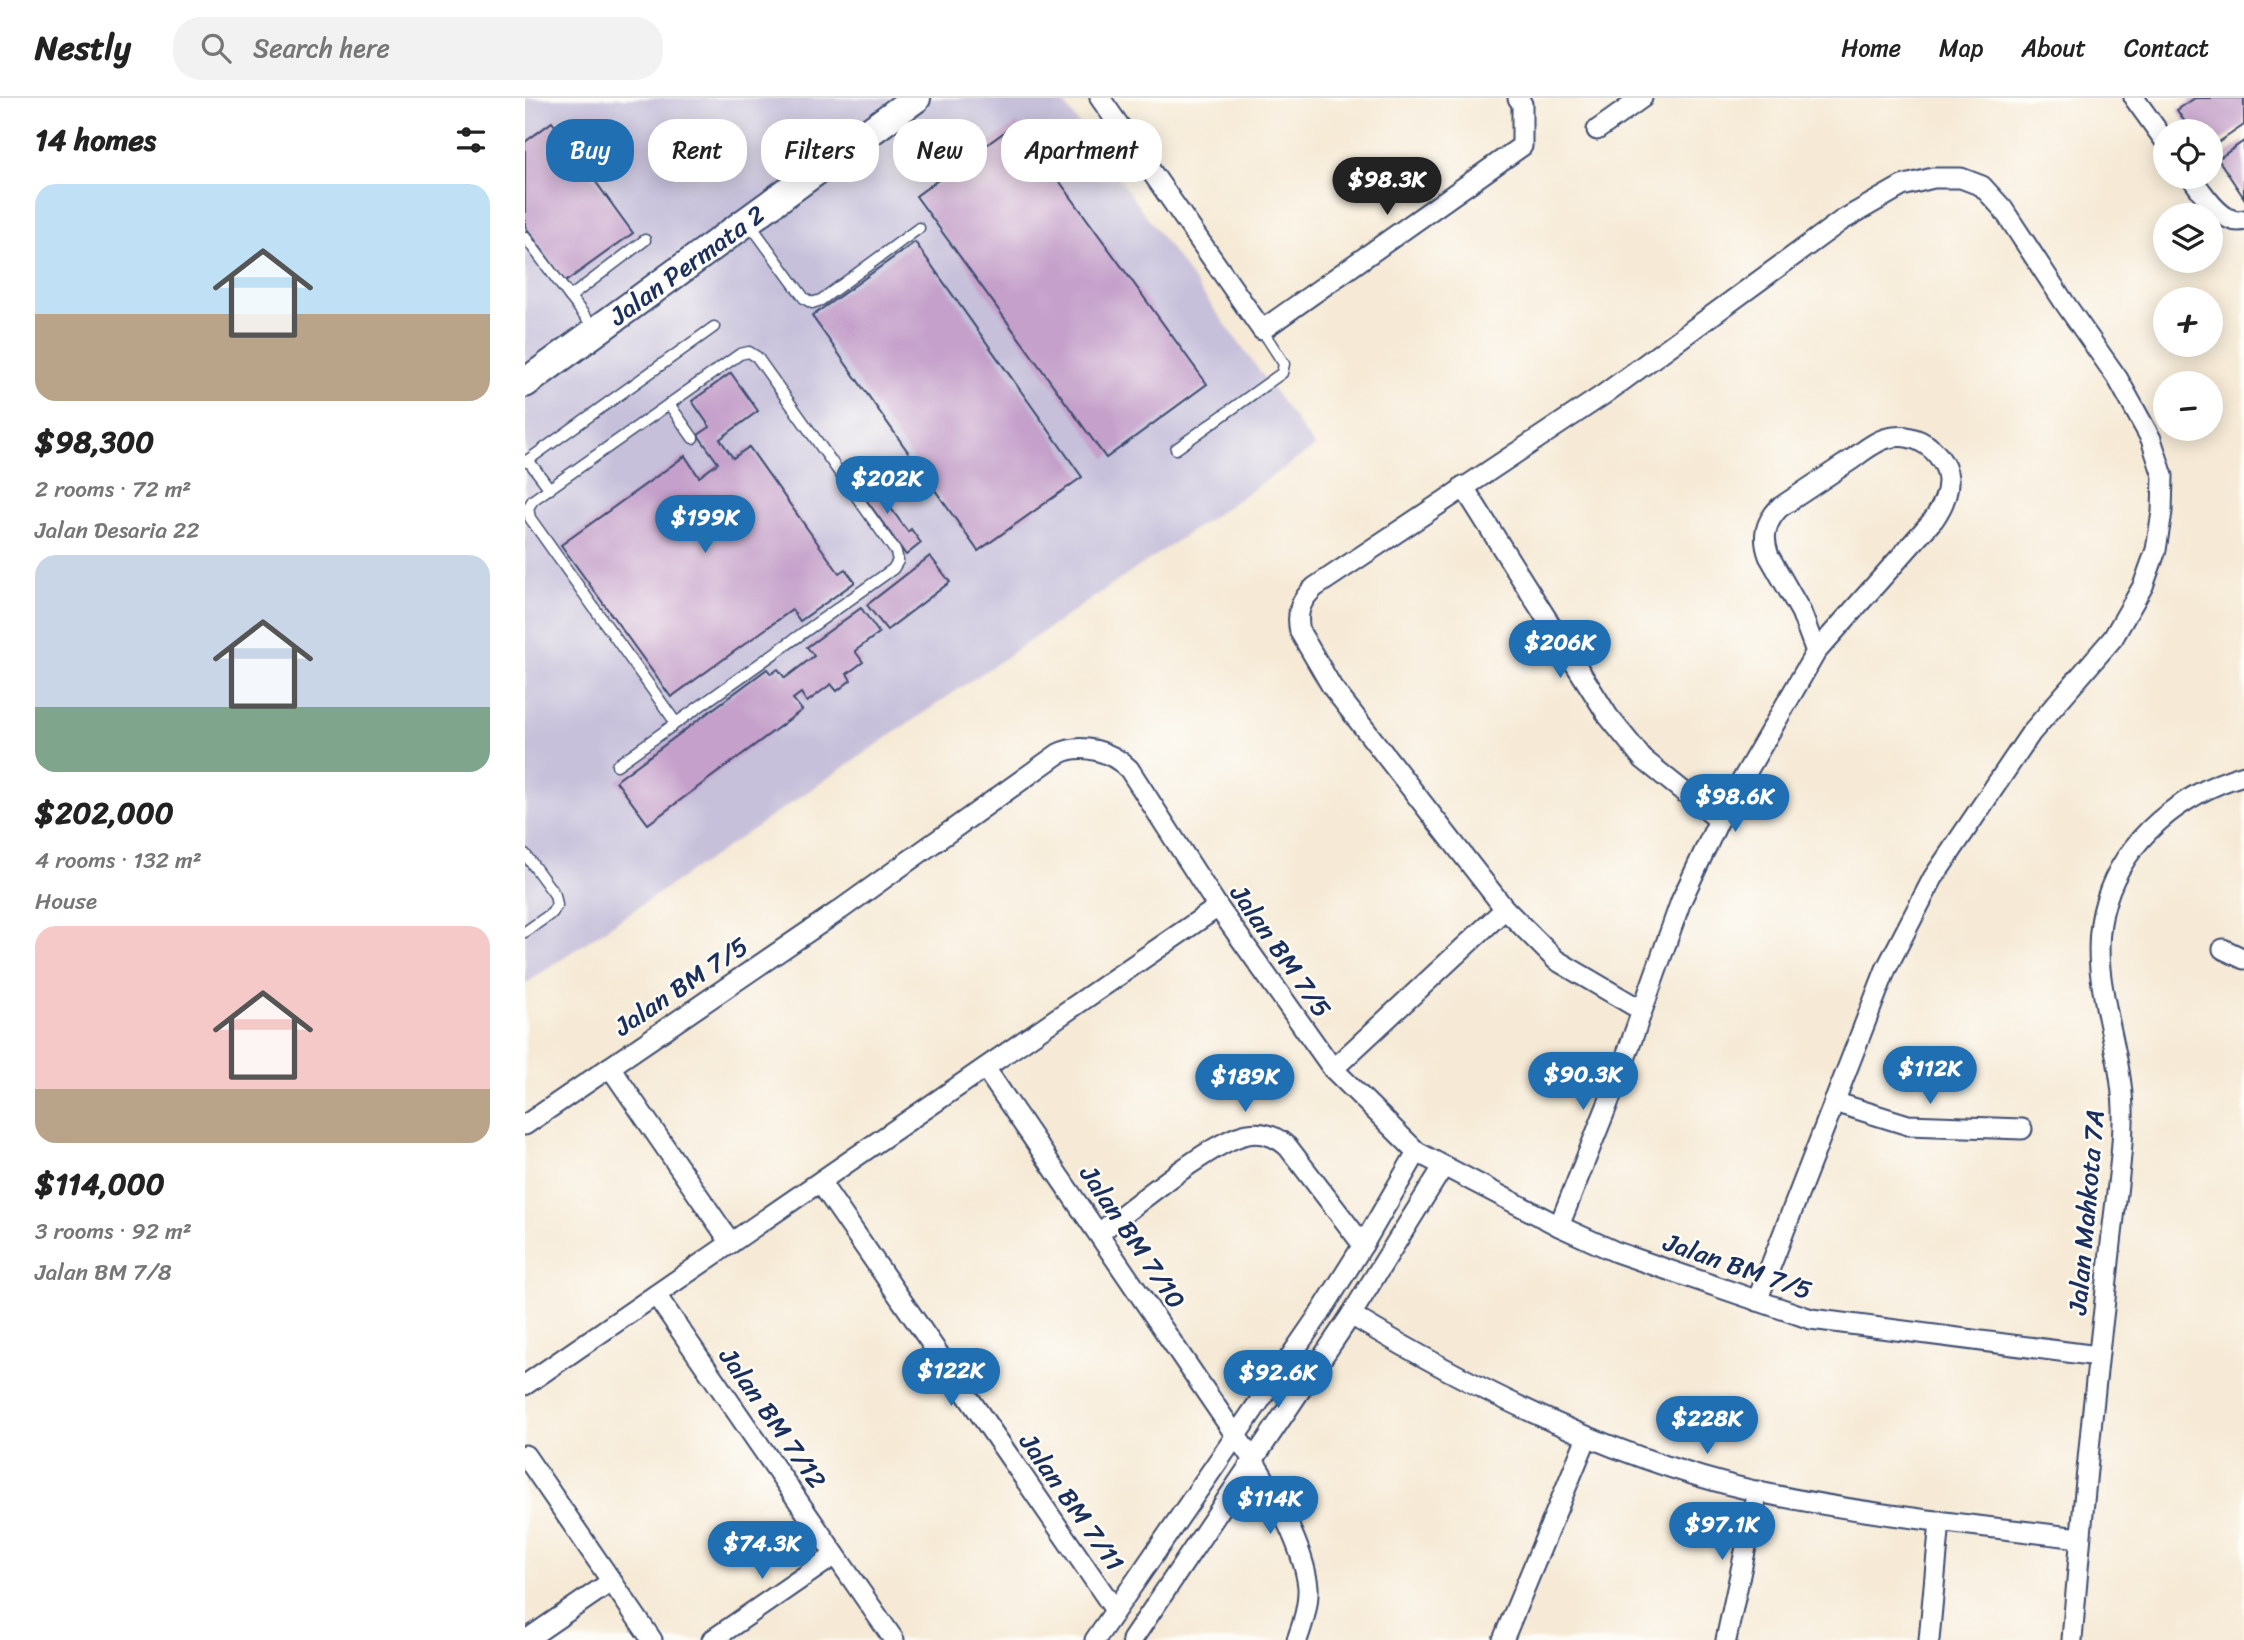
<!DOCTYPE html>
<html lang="en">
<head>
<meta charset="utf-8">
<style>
	:root { --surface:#fff; --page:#f2f2f2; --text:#222; --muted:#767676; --line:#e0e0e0; --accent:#1f6fb2 }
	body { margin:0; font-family:Sriracha,sans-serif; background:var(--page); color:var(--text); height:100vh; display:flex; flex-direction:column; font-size:26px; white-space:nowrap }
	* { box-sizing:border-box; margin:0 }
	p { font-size:23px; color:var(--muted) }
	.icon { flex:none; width:38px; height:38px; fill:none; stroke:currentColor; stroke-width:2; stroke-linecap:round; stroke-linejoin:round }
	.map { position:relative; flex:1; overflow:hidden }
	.details { display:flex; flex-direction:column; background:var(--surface); width:525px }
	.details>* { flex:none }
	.top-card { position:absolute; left:21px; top:21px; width:665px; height:63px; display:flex; gap:14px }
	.controls { position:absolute; left:1628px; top:21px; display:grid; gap:14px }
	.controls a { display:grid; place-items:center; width:70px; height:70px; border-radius:50%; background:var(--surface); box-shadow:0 4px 18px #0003; font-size:35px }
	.price { position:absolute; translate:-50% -60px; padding:0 16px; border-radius:24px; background:var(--accent); color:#fff; font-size:23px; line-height:46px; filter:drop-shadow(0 2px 4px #0008) }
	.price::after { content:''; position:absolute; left:50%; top:42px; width:21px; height:16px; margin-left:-10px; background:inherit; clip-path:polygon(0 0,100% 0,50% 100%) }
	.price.active { background:#222; color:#fff }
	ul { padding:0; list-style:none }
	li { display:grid; align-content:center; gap:14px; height:371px; padding:0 35px }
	li span { display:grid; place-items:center; height:217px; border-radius:21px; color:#555 }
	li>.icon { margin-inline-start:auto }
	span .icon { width:126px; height:126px; fill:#fffc; stroke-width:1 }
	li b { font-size:30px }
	h2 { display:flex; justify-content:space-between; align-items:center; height:84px; padding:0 35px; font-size:30px }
	.chip { padding:0 24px; border-radius:28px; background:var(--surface); box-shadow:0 4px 18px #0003; font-size:24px; line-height:63px }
	.chip.active { background:var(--accent); color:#fff }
	header { display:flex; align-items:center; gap:42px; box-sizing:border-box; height:98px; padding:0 35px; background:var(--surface); border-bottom:2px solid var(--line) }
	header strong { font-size:33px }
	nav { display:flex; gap:38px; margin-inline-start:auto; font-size:24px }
	.search { width:490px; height:63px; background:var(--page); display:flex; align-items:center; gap:18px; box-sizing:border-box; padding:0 24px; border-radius:28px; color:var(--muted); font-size:26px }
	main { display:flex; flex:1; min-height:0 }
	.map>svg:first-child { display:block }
</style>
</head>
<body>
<header>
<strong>Nestly</strong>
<div class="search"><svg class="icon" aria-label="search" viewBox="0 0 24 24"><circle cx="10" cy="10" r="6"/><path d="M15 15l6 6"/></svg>Search here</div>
<nav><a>Home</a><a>Map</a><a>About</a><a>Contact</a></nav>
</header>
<main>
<section class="details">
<h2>14 homes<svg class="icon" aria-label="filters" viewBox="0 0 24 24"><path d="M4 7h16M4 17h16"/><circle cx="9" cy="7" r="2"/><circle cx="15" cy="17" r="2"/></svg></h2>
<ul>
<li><span style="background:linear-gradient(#bfe0f5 60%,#b9a48a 0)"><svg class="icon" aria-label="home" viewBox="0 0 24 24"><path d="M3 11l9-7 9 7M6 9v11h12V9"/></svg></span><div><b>$98,300</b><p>2 rooms · 72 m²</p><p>Jalan Desaria 22</p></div></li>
<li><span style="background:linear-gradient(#c9d6e8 70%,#7fa58c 0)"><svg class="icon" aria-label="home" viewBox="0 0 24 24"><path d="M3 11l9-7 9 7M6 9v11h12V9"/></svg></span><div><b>$202,000</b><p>4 rooms · 132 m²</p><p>House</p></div></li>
<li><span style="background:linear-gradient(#f6c9c9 75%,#b9a48a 0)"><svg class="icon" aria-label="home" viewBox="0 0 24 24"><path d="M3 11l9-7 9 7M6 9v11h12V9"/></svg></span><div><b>$114,000</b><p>3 rooms · 92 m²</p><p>Jalan BM 7/8</p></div></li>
</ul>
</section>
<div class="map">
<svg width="1719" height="1542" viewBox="0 0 1719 1542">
	<rect width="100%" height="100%" fill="#fdfcf7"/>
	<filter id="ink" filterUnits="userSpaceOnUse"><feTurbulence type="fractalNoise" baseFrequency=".0143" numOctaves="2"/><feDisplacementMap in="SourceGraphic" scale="14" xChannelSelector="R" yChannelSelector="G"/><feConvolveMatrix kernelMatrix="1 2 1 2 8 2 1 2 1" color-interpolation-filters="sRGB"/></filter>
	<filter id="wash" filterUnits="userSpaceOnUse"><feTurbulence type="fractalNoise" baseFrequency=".00686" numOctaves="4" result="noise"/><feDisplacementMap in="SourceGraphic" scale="28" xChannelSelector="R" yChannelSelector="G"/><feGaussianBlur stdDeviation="1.57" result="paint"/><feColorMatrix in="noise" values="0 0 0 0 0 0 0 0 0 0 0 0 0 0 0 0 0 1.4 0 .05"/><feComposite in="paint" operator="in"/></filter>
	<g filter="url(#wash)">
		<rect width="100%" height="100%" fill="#f6ead6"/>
		<polygon fill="#c6c0da" points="0,0 535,0 790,349 0,886"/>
		<g id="blocks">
			<g fill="#c5a0ca">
				<polygon points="1670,0 1719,0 1719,27 1685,50 1685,33 1666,33 1652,12"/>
				<polygon points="27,24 108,135 40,184 0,128 0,44"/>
				<polygon points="492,25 682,286 581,360 391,98"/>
				<polygon points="1719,43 1719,100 1693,61"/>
				<polygon points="390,144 557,379 453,453 287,218"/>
				<polygon points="206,275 233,313 195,341 208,360 224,349 314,475 320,471 330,484 275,523 267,512 146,599 36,447 160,358 174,379 193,365 173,337 185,329 167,303"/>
				<polygon points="341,376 383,434 386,431 396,445 381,457 329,385"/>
				<polygon points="405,458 425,484 362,532 342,507"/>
				<polygon points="336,510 354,535 330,553 338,564 322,576 326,582 312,593 306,586 282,604 276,595 268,601 277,612 123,726 91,683 242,571 246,576 253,571 260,580 289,558 282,549"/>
			</g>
		</g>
	</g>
	<g filter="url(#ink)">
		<use href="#blocks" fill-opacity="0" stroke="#3c4b70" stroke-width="2"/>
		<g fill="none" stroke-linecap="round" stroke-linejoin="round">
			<defs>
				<g id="lane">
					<polyline points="225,126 279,200 287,205 296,202 394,130"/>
					<polyline points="0,139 45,199"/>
					<polyline points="71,232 45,199 120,142"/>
					<polyline points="144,306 168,340"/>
					<polyline points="651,351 757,275 759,266 737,232"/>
					<polyline points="3,362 189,229"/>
					<polyline points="0,364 3,362 25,391"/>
					<polyline points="92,667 368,471 373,463 371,454 232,259 224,254 215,256 8,402 3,410 5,420 151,625"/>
					<polyline points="0,756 30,797 32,807 27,815 0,834"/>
				</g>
				<g id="street">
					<polyline points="575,0 737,232 997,48 997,6 993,0"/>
					<polyline points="1609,0 1640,43"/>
					<polyline points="1072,32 1117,0"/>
					<path d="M1666 79C1677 94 1698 129 1719 122"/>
					<polyline points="938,388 1083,618 1118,661 1194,722"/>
					<polyline points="1698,851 1719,861"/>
					<path d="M1116 912 1031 862 980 811 807 589 775 534C771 515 775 502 790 489L1078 297 1316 123 1377 88 1408 80H1436L1457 88 1478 111 1539 204 1593 281 1626 341 1638 378 1637 414 1631 452 1618 488 1588 540 1506 635 1408 780 1361 871 1232 1203"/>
					<polyline points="85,969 206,1145"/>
					<path d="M460 970 711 1338C737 1372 779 1446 783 1489 784 1507 778 1526 772 1542"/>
					<polyline points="808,971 980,811"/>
					<polyline points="1309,1004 1383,1027 1497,1031"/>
					<path d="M0 1027 315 812 533 656C556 644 586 653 604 671L693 809 808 971 892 1054 1034 1128 1091 1154 1286 1221 1573 1258"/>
					<polyline points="295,1084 590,1512"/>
					<path d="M1034 1128 1094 978 1156 803 1194 722 1291 554 1409 421C1420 405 1429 384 1418 365 1407 346 1386 334 1363 340 1350 343 1337 354 1326 362 1302 378 1278 394 1254 410 1240 425 1237 439 1244 458L1276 514 1291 554"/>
					<path d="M574 1135C606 1111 689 1041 723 1036 739 1033 752 1039 763 1049L838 1147"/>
					<polyline points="131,1197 369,1542"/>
					<path d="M826 1217C950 1292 1092 1362 1234 1394 1340 1417 1448 1427 1555 1440"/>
					<polyline points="0,1287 693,809"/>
					<polyline points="0,1357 127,1542"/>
					<polyline points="1,1542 87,1483"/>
					<polyline points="187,1542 310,1457"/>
					<polyline points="570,1542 796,1214 838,1147 892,1054"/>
					<polyline points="607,1542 826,1217 918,1069"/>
					<polyline points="978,1542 1062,1339"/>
					<polyline points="1201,1542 1233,1393"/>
					<polyline points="1404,1542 1415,1423"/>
					<path d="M1547 1542C1556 1432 1566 1321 1579 1211 1583 1172 1587 1134 1592 1095 1595 1068 1599 1039 1598 1011 1596 940 1559 874 1581 803 1600 740 1657 695 1719 677"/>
				</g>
				<polyline id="secondary" points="0,285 391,0"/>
			</defs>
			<use href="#lane" stroke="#3c4b70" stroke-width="13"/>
			<use href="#street" stroke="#3c4b70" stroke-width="23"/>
			<use href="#secondary" stroke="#3c4b70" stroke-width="32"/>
			<use href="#lane" stroke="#fff" stroke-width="10"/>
			<use href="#street" stroke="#fff" stroke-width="19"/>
			<use href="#secondary" stroke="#fff" stroke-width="28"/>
		</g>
	</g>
	<g text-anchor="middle" stroke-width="5" stroke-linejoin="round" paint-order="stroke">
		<g font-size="26" fill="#1b2f5e" stroke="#fdfcf7">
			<text transform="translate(162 167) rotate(-36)" y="9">Jalan Permata 2</text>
			<text transform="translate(756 853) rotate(55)" y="9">Jalan BM 7/5</text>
			<text transform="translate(156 888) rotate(-34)" y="9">Jalan BM 7/5</text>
			<text transform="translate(1561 1114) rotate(-85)" y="9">Jalan Mahkota 7A</text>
			<text transform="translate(608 1139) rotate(56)" y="9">Jalan BM 7/10</text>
			<text transform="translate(1213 1168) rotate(19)" y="9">Jalan BM 7/5</text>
			<text transform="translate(248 1320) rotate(55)" y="9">Jalan BM 7/12</text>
			<text transform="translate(547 1404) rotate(55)" y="9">Jalan BM 7/11</text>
		</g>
	</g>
</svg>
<div class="controls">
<a><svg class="icon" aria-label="locate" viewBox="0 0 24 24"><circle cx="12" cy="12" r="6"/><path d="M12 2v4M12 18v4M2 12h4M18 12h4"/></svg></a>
<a><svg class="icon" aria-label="layers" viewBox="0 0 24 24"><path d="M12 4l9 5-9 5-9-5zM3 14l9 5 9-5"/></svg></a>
<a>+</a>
<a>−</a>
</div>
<b class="price active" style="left:862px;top:119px">$98.3K</b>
<b class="price" style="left:362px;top:418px">$202K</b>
<b class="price" style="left:180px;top:457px">$199K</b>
<b class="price" style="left:1035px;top:582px">$206K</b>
<b class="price" style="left:1210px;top:736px">$98.6K</b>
<b class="price" style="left:1405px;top:1008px">$112K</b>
<b class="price" style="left:1058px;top:1014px">$90.3K</b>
<b class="price" style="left:720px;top:1016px">$189K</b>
<b class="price" style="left:426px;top:1310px">$122K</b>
<b class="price" style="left:753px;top:1312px">$92.6K</b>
<b class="price" style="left:1182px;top:1358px">$228K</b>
<b class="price" style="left:745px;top:1438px">$114K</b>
<b class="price" style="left:1197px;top:1464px">$97.1K</b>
<b class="price" style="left:237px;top:1483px">$74.3K</b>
<div class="top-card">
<a class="chip active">Buy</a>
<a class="chip">Rent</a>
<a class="chip">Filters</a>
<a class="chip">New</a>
<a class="chip">Apartment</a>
</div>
</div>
</main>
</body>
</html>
